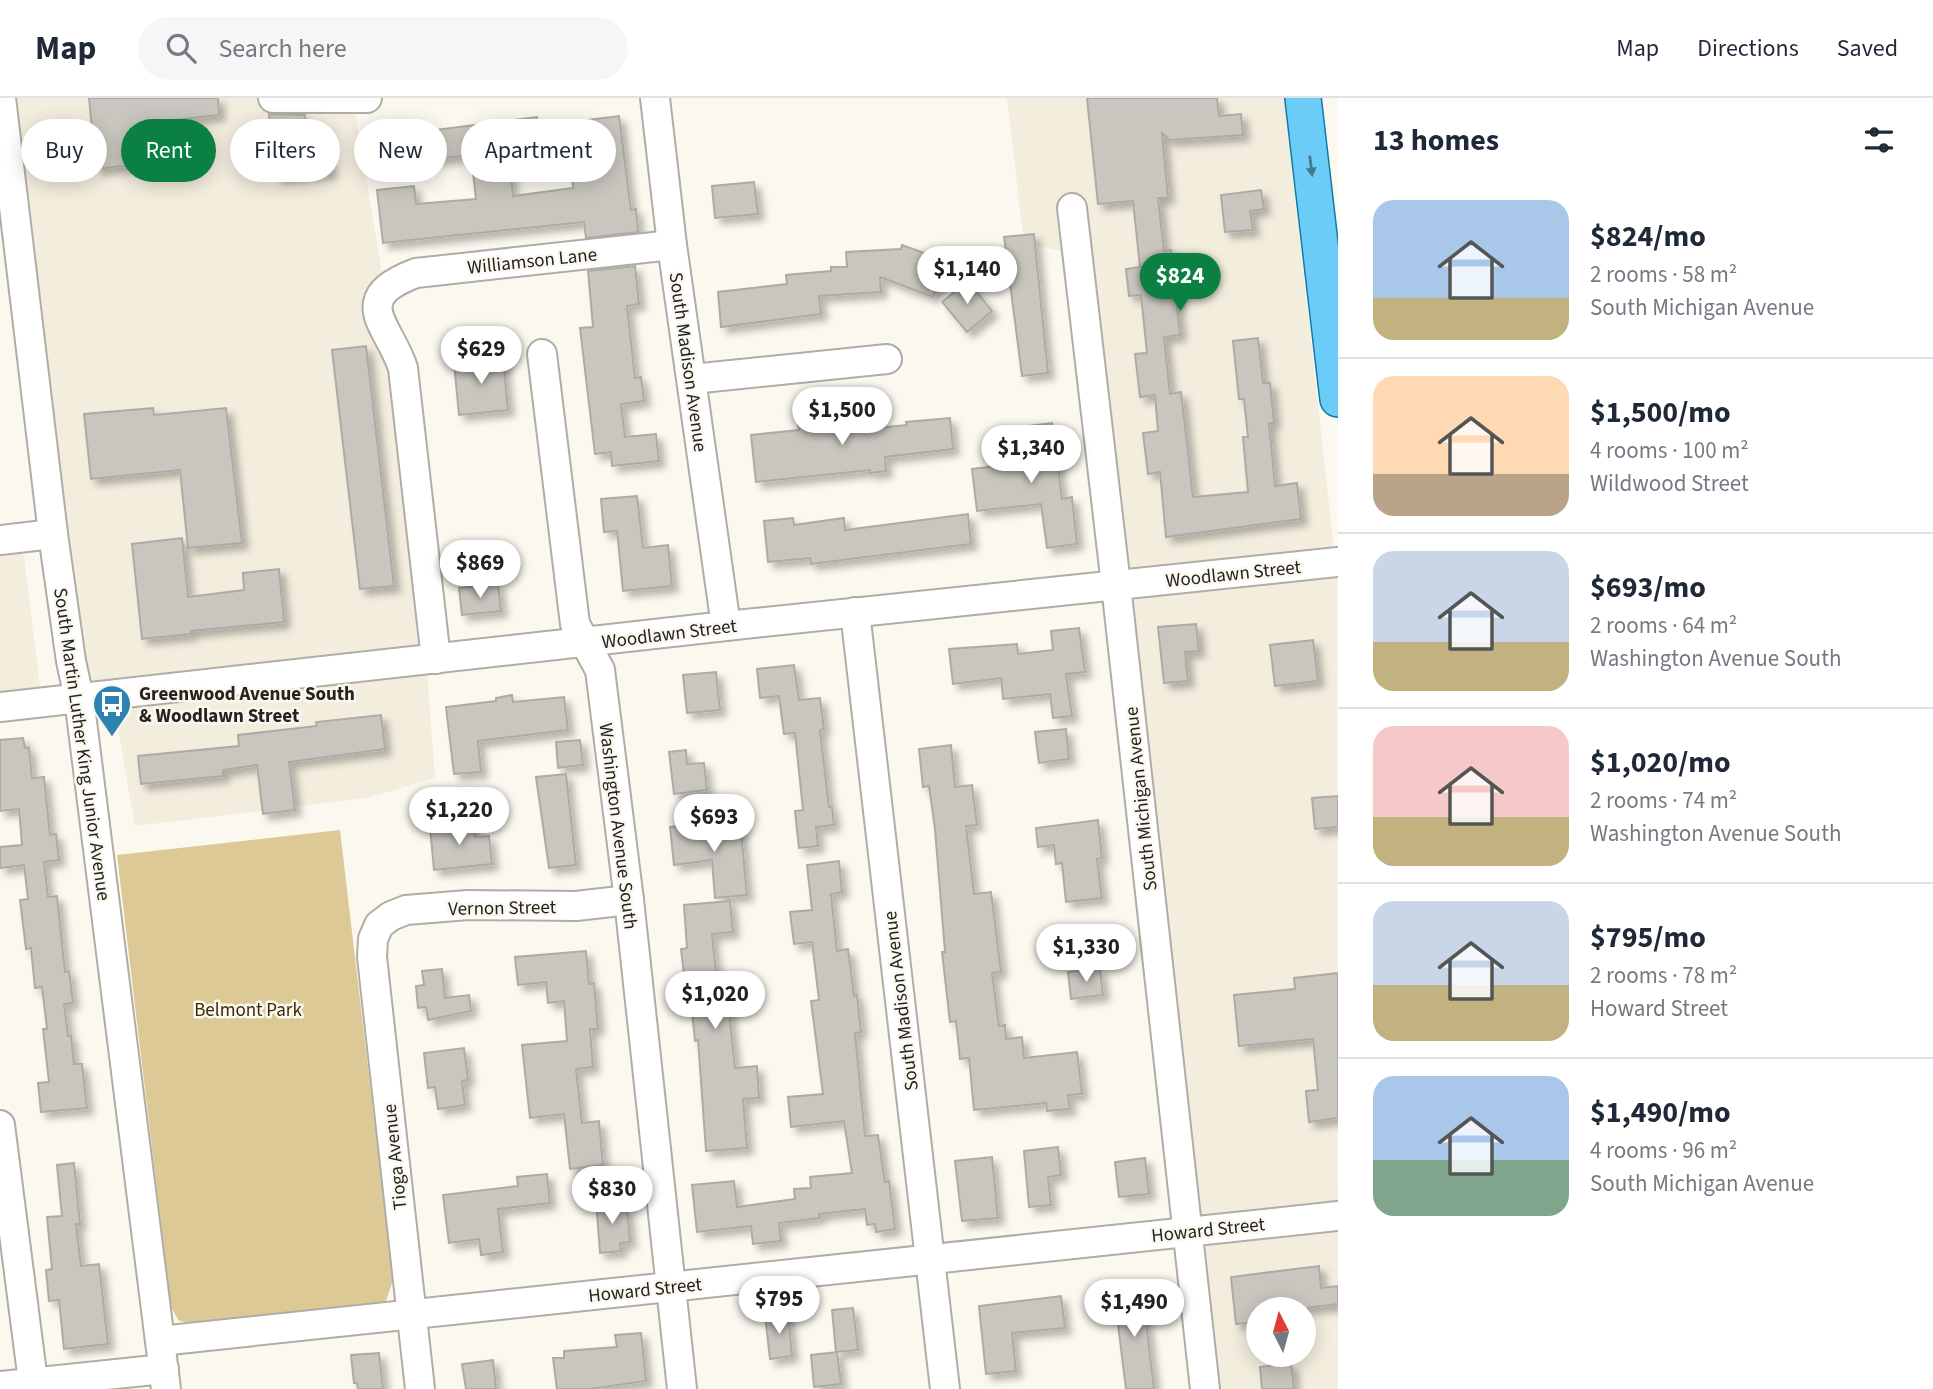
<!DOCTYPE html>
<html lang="en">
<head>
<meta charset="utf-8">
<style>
	:root { --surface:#fff; --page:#f6f6f7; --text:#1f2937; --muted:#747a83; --line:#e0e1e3; --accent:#0b8043 }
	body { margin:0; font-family:"Source Sans 3",sans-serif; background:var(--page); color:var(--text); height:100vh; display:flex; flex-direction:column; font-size:26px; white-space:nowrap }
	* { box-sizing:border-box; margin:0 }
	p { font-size:23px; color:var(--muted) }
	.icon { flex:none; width:38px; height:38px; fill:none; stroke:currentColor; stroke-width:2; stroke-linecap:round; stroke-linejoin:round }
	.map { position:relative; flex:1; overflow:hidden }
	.sheet { display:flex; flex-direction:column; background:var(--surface); width:595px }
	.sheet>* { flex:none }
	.banner { position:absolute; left:21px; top:21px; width:665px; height:63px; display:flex; gap:14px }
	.needle { width:46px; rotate:354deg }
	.controls { position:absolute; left:1246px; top:1199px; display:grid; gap:14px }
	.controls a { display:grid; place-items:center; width:70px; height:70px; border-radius:50%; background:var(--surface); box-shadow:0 4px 18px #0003; font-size:35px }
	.price { position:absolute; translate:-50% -60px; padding:0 16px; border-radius:24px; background:#fff; color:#222; font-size:23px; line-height:46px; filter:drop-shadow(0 2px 4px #0008) }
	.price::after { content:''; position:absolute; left:50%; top:42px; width:21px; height:16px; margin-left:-10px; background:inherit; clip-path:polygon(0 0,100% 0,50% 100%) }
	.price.on { background:var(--accent); color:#fff }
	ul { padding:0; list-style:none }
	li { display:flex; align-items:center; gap:21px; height:175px; padding:0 35px }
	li+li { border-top:2px solid var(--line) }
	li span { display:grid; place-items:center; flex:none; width:196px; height:140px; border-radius:21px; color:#555 }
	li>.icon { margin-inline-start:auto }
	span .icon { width:84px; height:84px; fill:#fffc; stroke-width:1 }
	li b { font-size:30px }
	h2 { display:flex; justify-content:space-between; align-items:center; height:84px; padding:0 35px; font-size:30px }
	.pill { padding:0 24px; border-radius:32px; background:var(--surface); box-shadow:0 4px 18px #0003; font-size:24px; line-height:63px }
	.pill.on { background:var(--accent); color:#fff }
	header { display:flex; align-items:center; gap:42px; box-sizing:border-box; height:98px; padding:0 35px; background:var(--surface); border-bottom:2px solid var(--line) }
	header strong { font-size:33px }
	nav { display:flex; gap:38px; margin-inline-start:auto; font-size:24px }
	.search { width:490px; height:63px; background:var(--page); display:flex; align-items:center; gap:18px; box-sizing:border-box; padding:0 24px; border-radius:38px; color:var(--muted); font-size:26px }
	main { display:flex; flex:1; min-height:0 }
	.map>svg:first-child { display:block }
</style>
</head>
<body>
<header>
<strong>Map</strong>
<div class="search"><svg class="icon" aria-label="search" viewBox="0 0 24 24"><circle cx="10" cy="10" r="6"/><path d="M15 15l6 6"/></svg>Search here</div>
<nav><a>Map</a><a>Directions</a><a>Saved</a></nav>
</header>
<main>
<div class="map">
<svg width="1338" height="1291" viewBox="0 0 1338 1291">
	<defs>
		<filter id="shadow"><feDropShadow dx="6" dy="6" stdDeviation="3.5" flood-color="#0004"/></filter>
	</defs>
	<rect width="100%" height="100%" fill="#fbf8f0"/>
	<g fill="#f3edde" fill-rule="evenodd">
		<polygon points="12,0 260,0 260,12 355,14 382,174 379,176 423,550 87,586 81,561"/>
		<polygon points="1007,0 1284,0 1334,452 1126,474 1082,97 1060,100 1066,154 1024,145"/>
		<polygon points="23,451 40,589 0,595 0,454"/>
		<polygon points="1337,477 1338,1105 1199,1119 1129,499"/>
		<polygon points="427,574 435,680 367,700 135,728 114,608"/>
		<path d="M1338 1130V1291H1218L1201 1144ZM1258 1211H1304V1256H1258Z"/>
	</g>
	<polygon fill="#dcc995" points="340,732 393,1182 386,1203 358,1210 197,1226 179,1223 171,1209 117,757"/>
	<g fill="#c8c6be" stroke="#adaba4" stroke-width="2" fill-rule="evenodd" filter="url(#shadow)">
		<polygon points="89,0 218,0 219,17 147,25 151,65 96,71"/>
		<polygon points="1087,0 1217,0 1219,18 1241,16 1243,37 1170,42 1162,35 1168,100 1158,100 1164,153 1171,152 1180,237 1164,239 1170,296 1181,294 1193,399 1248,394 1243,339 1248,339 1244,301 1239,301 1233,243 1258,240 1263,285 1270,285 1274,325 1269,325 1275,388 1297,385 1301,421 1166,439 1160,374 1148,376 1143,335 1158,333 1155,297 1140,299 1135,256 1147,255 1141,197 1129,198 1126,171 1140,169 1133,103 1098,106"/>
		<polygon points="269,16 305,17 307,32 325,30 330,74 277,80"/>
		<path d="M619 18 631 112 636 111 638 134 586 140 584 124 383 145 377 92 414 88 416 106 476 101 471 57 406 64 403 36 537 19 538 28ZM570 56 573 90 513 98 509 62Z"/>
		<polygon points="754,84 758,116 715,120 712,88"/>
		<polygon points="1261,92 1264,111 1250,113 1253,132 1225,134 1221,97"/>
		<polygon points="1034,136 1048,275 1022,278 1004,139"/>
		<polygon points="902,147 946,163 933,199 880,179 881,194 819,198 821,216 721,229 718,194 787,186 786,177 831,173 831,169 847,169 846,154 901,151"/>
		<polygon points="635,168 639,206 627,208 635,280 641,279 644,303 621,306 625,339 656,336 659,363 612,368 611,354 595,356 580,230 593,229 588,173"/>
		<polygon points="968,183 992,213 967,234 942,204"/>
		<polygon points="366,248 394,488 360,491 332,252"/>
		<polygon points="503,260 508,312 459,317 454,265"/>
		<polygon points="153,310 154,317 226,310 242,445 188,450 180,372 91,381 84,316"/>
		<polygon points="837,314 839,334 907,327 906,324 950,320 953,351 885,359 886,373 870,375 870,372 756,384 751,337 799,332 797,319"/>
		<polygon points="1052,325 1062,401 1072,399 1077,446 1047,450 1041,406 977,413 972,371 1023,365 1019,329"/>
		<polygon points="637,398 643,450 668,447 672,488 623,493 617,433 604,434 601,401"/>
		<polygon points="968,416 971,446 811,466 810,460 768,464 764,423 793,420 794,427 844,420 845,432"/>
		<polygon points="182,440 188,499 244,492 243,475 279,471 284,524 191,533 191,536 142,541 132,446"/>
		<polygon points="498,486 501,513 462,517 459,490"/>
		<polygon points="1196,526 1199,553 1185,554 1188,583 1164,585 1158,529"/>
		<polygon points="1079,530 1085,574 1066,576 1072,618 1053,620 1050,596 1003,601 1001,580 953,586 949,551 1017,546 1018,556 1053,552 1051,533"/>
		<polygon points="1313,542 1318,583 1275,588 1270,547"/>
		<polygon points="794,567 799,602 820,600 824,631 820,632 829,709 832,709 834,727 816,729 818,748 799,750 795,713 803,712 795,635 784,636 779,598 760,600 757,571"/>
		<polygon points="716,574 720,612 687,615 683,577"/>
		<polygon points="512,597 513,604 564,599 568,632 478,643 481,674 454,676 446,609 496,603 496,600"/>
		<polygon points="381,617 385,651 289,664 295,712 263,716 257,667 223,672 223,678 141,686 138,658 239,648 238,637 317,628 316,624"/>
		<polygon points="1066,631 1069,661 1039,665 1035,634"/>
		<polygon points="23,640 25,650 29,650 32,680 44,679 50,737 56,736 59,762 44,764 48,799 57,798 65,874 69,873 73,905 64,906 68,938 71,938 74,966 82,966 87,1010 41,1014 38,985 49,984 43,931 47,931 42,889 35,890 31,850 26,851 20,802 28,801 24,767 0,770 0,749 22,747 19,711 0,713 0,642"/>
		<polygon points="580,642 583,667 558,670 556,644"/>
		<polygon points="951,647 955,689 972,687 977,727 966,728 974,796 991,794 1001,874 992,875 999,928 1005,927 1006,941 1022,939 1024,960 1077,954 1082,996 1068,997 1070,1011 1047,1013 1046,1005 974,1012 969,960 960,961 956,923 950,924 942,854 945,854 935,731 929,688 923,689 919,651"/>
		<polygon points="686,652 687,666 704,665 707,692 674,696 669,654"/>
		<polygon points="566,676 576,767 549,770 536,679"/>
		<polygon points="1338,698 1338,729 1315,731 1312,700"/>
		<polygon points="1098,722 1102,760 1097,761 1102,800 1066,804 1062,765 1056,766 1054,747 1038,749 1036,730"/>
		<polygon points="740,723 747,797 715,800 712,762 674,767 670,729"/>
		<polygon points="473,725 475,739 489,738 492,766 434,772 430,729"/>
		<polygon points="839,763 842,794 831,796 837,853 848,851 854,898 857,897 861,934 855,935 865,1038 878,1037 885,1084 889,1083 895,1131 876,1134 875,1126 867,1127 865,1111 819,1116 819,1120 779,1125 781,1143 753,1146 751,1128 697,1134 692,1087 734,1083 737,1109 795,1101 794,1091 811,1090 810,1079 852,1075 844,1023 791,1029 788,999 823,996 811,903 819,902 812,844 794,846 790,814 812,812 807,767"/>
		<polygon points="730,803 733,834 712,836 718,895 727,894 735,970 757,968 759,1000 743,1001 747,1050 706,1053 698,942 695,943 689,885 685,885 681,851 687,850 684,807"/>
		<polygon points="586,853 589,886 594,885 598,931 590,931 593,969 576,971 582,1025 599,1023 603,1067 570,1071 564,1016 530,1020 522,947 567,943 564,903 548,905 546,884 518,887 515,859"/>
		<polygon points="1100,870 1103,897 1071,901 1068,874"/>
		<polygon points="442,871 445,900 469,897 471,913 428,922 426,909 418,910 416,888 424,887 422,873"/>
		<polygon points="1338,875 1338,1020 1309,1024 1306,993 1318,992 1313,941 1239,948 1234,897 1295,891 1294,880"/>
		<polygon points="464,950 468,982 462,983 465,1007 438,1011 435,989 428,990 424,955"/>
		<polygon points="1058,1049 1061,1077 1048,1079 1051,1107 1029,1109 1024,1053"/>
		<polygon points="992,1059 998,1120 962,1123 955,1063"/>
		<polygon points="1145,1060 1149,1096 1119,1099 1115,1064"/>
		<polygon points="74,1065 80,1126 76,1126 81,1168 99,1166 108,1246 64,1251 59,1202 49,1203 46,1172 52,1171 47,1119 62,1118 57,1067"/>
		<polygon points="547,1076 550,1105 498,1111 503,1154 481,1157 479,1141 449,1145 443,1097 518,1088 517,1079"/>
		<polygon points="616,1101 617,1110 627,1109 630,1144 620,1145 621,1153 600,1155 596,1102"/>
		<polygon points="1319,1168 1321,1190 1338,1188 1338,1206 1299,1211 1258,1211 1258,1224 1236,1226 1231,1179"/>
		<polygon points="1142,1190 1154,1291 1126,1291 1114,1194"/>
		<polygon points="1061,1198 1065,1230 1012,1235 1016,1273 986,1276 979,1208"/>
		<polygon points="853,1210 858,1252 836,1254 832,1212"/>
		<polygon points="788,1215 792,1258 770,1261 765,1217"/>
		<polygon points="641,1235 646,1283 590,1291 557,1291 553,1260 564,1260 564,1253 617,1249 615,1237"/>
		<polygon points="837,1254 841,1286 814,1289 811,1257"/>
		<polygon points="379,1255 383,1291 358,1291 357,1285 354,1285 351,1257"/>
		<polygon points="493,1262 496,1291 466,1291 462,1266"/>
		<polygon points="1291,1265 1294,1291 1262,1291 1260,1269"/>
	</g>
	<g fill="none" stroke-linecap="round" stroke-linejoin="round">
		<defs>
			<g id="minor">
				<polyline points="1,0 53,436 71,563 79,600 166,1291"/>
				<polyline points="273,0 367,0"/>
				<polyline points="655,0 672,147 726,528"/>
				<polyline points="1072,110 1116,487 1205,1291"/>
				<polyline points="542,256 575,526 600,572 629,802 682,1291"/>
				<polyline points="692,281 887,261"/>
				<polyline points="0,442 53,436"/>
				<polyline points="855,514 945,1291"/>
				<path d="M436 561 403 270C389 227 347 201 416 175L672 147"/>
				<polyline points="0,609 726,528 1338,464"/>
				<polyline points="0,1027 34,1291"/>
				<polyline points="160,1243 1338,1118"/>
				<polyline points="0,1288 164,1271"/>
				<polyline points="420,1291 372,859 373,841 379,827 391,818 406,812 468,807 576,808 629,802"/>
			</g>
			<polyline id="major" points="1303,0 1338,301"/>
		</defs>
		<use href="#minor" stroke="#b0ada6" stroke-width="32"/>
		<use href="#major" stroke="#127ba8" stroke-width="38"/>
		<use href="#minor" stroke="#fff" stroke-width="28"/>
		<use href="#major" stroke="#6bcdf7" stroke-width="35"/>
	</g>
	<defs><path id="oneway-solid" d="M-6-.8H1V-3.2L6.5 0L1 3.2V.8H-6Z" transform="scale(1.75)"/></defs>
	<use fill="#48788c" href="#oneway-solid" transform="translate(1311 68) rotate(83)"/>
	<defs>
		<symbol id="bus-pin" viewBox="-11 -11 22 30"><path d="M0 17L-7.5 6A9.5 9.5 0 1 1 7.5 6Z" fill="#2c82b1" stroke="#fbf8f0"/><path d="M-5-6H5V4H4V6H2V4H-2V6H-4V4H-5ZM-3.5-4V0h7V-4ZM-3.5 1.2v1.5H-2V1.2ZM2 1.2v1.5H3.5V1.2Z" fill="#fff"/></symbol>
	</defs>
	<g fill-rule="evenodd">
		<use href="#bus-pin" x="90" y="584" width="44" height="60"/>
	</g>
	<g text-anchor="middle" stroke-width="5" stroke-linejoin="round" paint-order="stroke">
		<g font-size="19" fill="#242321" stroke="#fbf8f0">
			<text transform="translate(532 162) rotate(-6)" y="7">Williamson Lane</text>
			<text transform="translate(689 264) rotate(82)" y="7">South Madison Avenue</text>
			<text transform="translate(1233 475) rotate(-6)" y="7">Woodlawn Street</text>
			<text transform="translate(669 535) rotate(-7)" y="7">Woodlawn Street</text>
			<text transform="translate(83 646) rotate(82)" y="7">South Martin Luther King Junior Avenue</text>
			<text transform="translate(1140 701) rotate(-96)" y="7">South Michigan Avenue</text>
			<text transform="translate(619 728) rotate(83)" y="7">Washington Avenue South</text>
			<text transform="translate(502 809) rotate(-1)" y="7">Vernon Street</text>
			<text transform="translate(900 903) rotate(-97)" y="7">South Madison Avenue</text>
			<text transform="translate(394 1059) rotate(-96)" y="7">Tioga Avenue</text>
			<text transform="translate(1208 1131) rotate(-6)" y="7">Howard Street</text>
			<text transform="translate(645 1191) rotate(-6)" y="7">Howard Street</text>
		</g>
		<g font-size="19" font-weight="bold" fill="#242321" stroke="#fbf8f0" text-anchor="start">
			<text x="139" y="602">Greenwood Avenue South<tspan x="139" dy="22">&amp; Woodlawn Street</tspan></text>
		</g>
		<g font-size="19" fill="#382c09" stroke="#fbf8f0">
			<text x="248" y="918">Belmont Park</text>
		</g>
	</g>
</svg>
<div class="controls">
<a><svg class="needle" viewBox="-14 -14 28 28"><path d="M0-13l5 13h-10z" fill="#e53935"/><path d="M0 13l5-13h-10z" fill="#747a83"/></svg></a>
</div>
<b class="price" style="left:967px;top:208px">$1,140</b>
<b class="price on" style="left:1180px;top:215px">$824</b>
<b class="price" style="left:481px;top:288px">$629</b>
<b class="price" style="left:842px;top:349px">$1,500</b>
<b class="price" style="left:1031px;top:387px">$1,340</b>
<b class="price" style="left:480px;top:502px">$869</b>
<b class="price" style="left:459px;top:749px">$1,220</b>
<b class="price" style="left:714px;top:756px">$693</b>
<b class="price" style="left:1086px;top:886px">$1,330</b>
<b class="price" style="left:715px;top:933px">$1,020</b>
<b class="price" style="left:612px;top:1128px">$830</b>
<b class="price" style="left:779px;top:1238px">$795</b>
<b class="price" style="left:1134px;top:1241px">$1,490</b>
<div class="banner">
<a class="pill">Buy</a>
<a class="pill on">Rent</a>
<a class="pill">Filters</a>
<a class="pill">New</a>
<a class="pill">Apartment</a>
</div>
</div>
<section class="sheet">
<h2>13 homes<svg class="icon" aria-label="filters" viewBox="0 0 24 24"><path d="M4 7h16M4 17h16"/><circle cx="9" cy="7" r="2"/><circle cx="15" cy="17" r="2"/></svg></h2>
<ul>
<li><span style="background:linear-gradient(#a9c7e8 70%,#c2b280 0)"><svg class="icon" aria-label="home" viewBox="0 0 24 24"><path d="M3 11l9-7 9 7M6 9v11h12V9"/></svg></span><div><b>$824/mo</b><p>2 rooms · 58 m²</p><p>South Michigan Avenue</p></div></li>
<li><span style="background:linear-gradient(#ffd9b3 70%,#b9a48a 0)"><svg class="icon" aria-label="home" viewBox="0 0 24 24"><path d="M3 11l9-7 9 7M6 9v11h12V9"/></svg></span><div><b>$1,500/mo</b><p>4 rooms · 100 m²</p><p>Wildwood Street</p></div></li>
<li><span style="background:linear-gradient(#c9d6e8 65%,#c2b280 0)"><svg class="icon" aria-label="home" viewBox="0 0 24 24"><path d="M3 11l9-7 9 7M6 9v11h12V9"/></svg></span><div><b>$693/mo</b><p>2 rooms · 64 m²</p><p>Washington Avenue South</p></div></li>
<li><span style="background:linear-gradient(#f6c9c9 65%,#c2b280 0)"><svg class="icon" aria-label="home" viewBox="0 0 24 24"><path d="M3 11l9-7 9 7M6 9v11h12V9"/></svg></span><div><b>$1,020/mo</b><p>2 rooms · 74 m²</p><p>Washington Avenue South</p></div></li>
<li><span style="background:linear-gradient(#c9d6e8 60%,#c2b280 0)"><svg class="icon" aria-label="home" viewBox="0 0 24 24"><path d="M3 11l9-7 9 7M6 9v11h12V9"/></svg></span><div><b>$795/mo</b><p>2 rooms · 78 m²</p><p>Howard Street</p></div></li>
<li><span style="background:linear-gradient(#a9c7e8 60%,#7fa58c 0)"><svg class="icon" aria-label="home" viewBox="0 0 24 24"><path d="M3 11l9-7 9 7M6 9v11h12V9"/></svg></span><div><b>$1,490/mo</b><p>4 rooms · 96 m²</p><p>South Michigan Avenue</p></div></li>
</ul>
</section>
</main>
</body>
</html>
